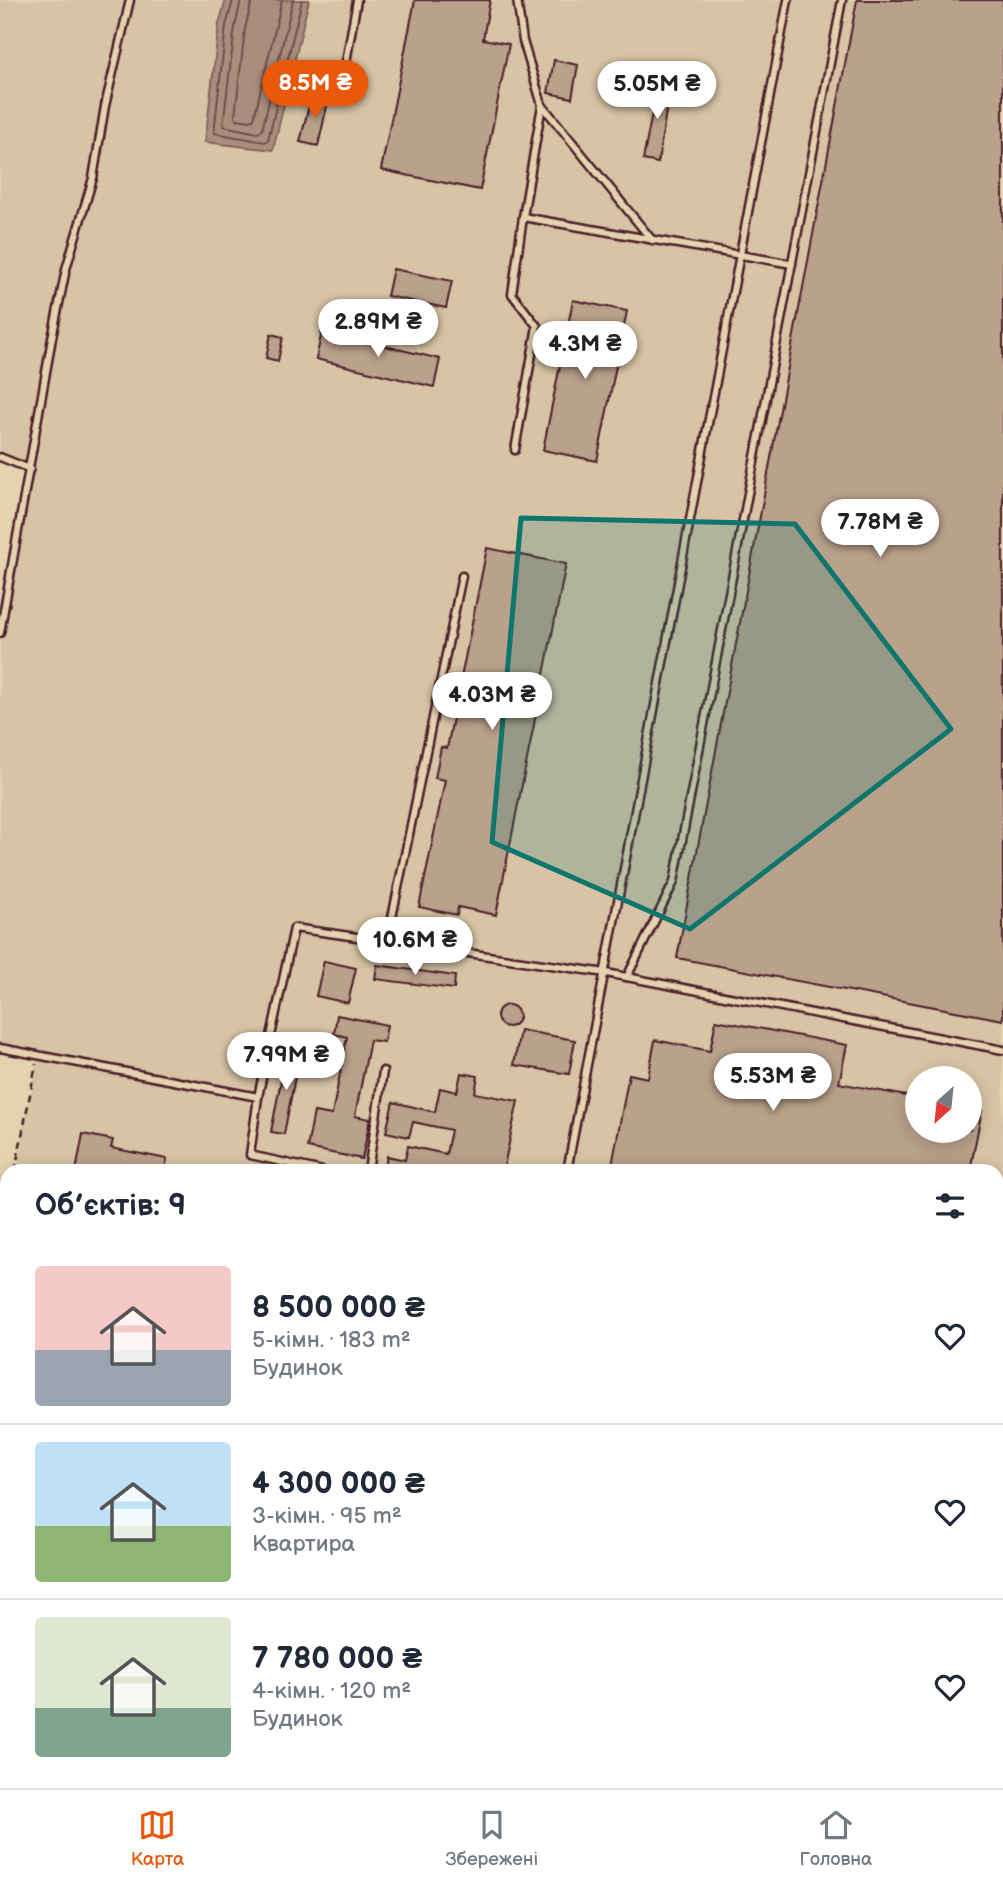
<!DOCTYPE html>
<html lang="uk">
<head>
<meta charset="utf-8">
<style>
	:root { --surface:#fff; --page:#f2f2f3; --text:#1f2937; --muted:#747a83; --line:#e0e1e3; --accent:#ea580c }
	body { margin:0; font-family:"Balsamiq Sans",sans-serif; background:var(--page); color:var(--text); height:100vh; display:flex; flex-direction:column; font-size:26px; white-space:nowrap }
	* { box-sizing:border-box; margin:0 }
	p { font-size:23px; color:var(--muted) }
	.icon { flex:none; width:38px; height:38px; fill:none; stroke:currentColor; stroke-width:2; stroke-linecap:round; stroke-linejoin:round }
	.map { position:relative; flex:1; overflow:hidden }
	.panel { position:absolute; left:0px; top:1164px; width:1004px; height:625px; display:flex; flex-direction:column; background:var(--surface); border-radius:21px 21px 0 0; box-shadow:0 4px 18px #0003 }
	.panel>* { flex:none }
	.needle { width:46px; rotate:207deg }
	.fabs { position:absolute; left:905px; top:1066px; display:grid; gap:14px }
	.fabs a { display:grid; place-items:center; width:77px; height:77px; border-radius:50%; background:var(--surface); box-shadow:0 4px 18px #0003; font-size:35px }
	.price { position:absolute; translate:-50% -60px; padding:0 16px; border-radius:24px; background:#fff; color:#222; font-size:23px; line-height:46px; filter:drop-shadow(0 2px 4px #0008) }
	.price::after { content:''; position:absolute; left:50%; top:42px; width:21px; height:16px; margin-left:-10px; background:inherit; clip-path:polygon(0 0,100% 0,50% 100%) }
	.price.current { background:var(--accent); color:#fff }
	ul { padding:0; list-style:none }
	li { display:flex; align-items:center; gap:21px; height:175px; padding:0 35px }
	li+li { border-top:2px solid var(--line) }
	li span { display:grid; place-items:center; flex:none; width:196px; height:140px; border-radius:7px; color:#555 }
	li>.icon { margin-inline-start:auto }
	span .icon { width:84px; height:84px; fill:#fffc; stroke-width:1 }
	li b { font-size:30px }
	h2 { display:flex; justify-content:space-between; align-items:center; height:84px; padding:0 35px; font-size:30px }
	.tab-bar { display:flex; justify-content:space-around; align-items:center; height:98px; border-top:2px solid var(--line); background:var(--surface); font-size:19px; color:var(--muted) }
	.tab-bar a { display:grid; justify-items:center; gap:4px }
	.tab-bar .current { color:var(--accent) }
	.map>svg:first-child { display:block }
</style>
</head>
<body>
<div class="map">
<svg width="1003" height="1788" viewBox="0 0 1003 1788">
	<rect width="100%" height="100%" fill="#e5d3b0"/>
	<filter id="ink" filterUnits="userSpaceOnUse"><feTurbulence type="fractalNoise" baseFrequency=".0143" numOctaves="2"/><feDisplacementMap in="SourceGraphic" scale="14" xChannelSelector="R" yChannelSelector="G"/><feConvolveMatrix kernelMatrix="1 2 1 2 8 2 1 2 1" color-interpolation-filters="sRGB"/></filter>
	<g filter="url(#ink)">
		<g fill="#d8c4a5" fill-rule="evenodd">
			<path d="M0 0H1003V1482L998 1510V1171H15L38 1056 0 1048V633L30 469 0 457ZM917 1078H970V1130H917Z"/>
			<polygon points="7,1209 7,1543 0,1542 0,1243"/>
			<polygon points="142,1782 945,1782 944,1788 149,1788"/>
		</g>
		<polygon fill="#ccb59a" stroke="#8b6a62" stroke-width="2" points="1003,1482 1003,1788 944,1788 945,1782 998,1782 998,1510"/>
		<polygon fill="#aa8e7d" stroke="#84625c" stroke-width="2" points="226,0 309,0 273,150 205,142 219,24"/>
		<g fill="none" stroke-linecap="round" stroke-linejoin="round">
			<g stroke="#704b4c" stroke-width="2">
				<polyline points="233,0 226,26 214,133 265,142 268,140 302,0"/>
				<polyline points="241,0 235,27 223,126 258,133 262,130 293,0"/>
				<polyline points="252,0 245,29 235,116 237,119 250,121 254,118 282,0"/>
			</g>
		</g>
		<g fill="#baa18b" stroke="#4a1f2b" stroke-width="2">
			<polygon points="415,0 490,0 483,39 509,44 480,190 381,170"/>
			<polygon points="857,0 1003,0 1003,1020 677,958"/>
			<polygon points="554,60 578,65 572,98 548,93"/>
			<polygon points="659,77 671,79 658,163 643,160"/>
			<polygon points="312,93 329,97 318,146 300,142"/>
			<polygon points="393,269 452,281 446,308 387,296"/>
			<polygon points="573,300 627,311 597,461 543,450"/>
			<polygon points="322,331 440,359 434,387 316,359"/>
			<polygon points="271,334 283,337 278,361 266,358"/>
			<polygon points="487,548 566,564 496,915 458,907 457,915 419,907 445,780 435,778 441,747 447,748"/>
			<polygon points="324,961 356,968 348,1003 316,996"/>
			<polygon points="377,965 455,976 454,989 375,979"/>
			<circle cx="508" cy="1016" r="11"/>
			<polygon points="337,1015 387,1025 384,1042 370,1040 355,1116 370,1119 362,1159 307,1148 314,1112 332,1115 347,1037 334,1034"/>
			<polygon points="716,1020 847,1045 839,1083 917,1098 917,1130 970,1130 970,1108 982,1110 970,1171 611,1171 629,1074 648,1078 655,1040 710,1051"/>
			<polygon points="520,1030 575,1040 569,1074 514,1065"/>
			<polygon points="287,1049 300,1051 284,1134 271,1132"/>
			<polygon points="461,1073 478,1076 475,1093 518,1101 503,1171 384,1171 387,1156 405,1160 408,1146 446,1154 451,1130 413,1122 409,1137 386,1132 393,1102 435,1112 440,1088 457,1092"/>
			<polygon points="83,1134 113,1140 111,1148 167,1159 165,1171 76,1171"/>
		</g>
		<g fill="none" stroke-linecap="round" stroke-linejoin="round">
			<defs>
				<g id="lane">
					<polyline points="517,0 523,41 542,105 652,240"/>
					<polyline points="346,62 357,0"/>
					<polyline points="523,217 542,105"/>
					<polyline points="515,450 537,326 512,294 523,217 792,264"/>
					<polyline points="0,457 30,469"/>
					<polyline points="0,633 52,338 66,269 93,178 105,106 130,0"/>
					<polyline points="387,942 462,576"/>
					<polyline points="627,977 674,882 842,0"/>
					<polyline points="0,1048 258,1097 294,928 606,973 1003,1050"/>
					<polyline points="258,1097 250,1155 323,1171"/>
					<polyline points="368,1171 383,1071"/>
					<polyline points="567,1171 788,0"/>
					<polyline points="56,1788 64,1782"/>
					<polyline points="444,1788 446,1782"/>
				</g>
			</defs>
			<use href="#lane" stroke="#4a1f2b" stroke-width="11"/>
			<g stroke="#4a1f2b" stroke-width="2.5" stroke-dasharray="7 5" stroke-linecap="butt">
				<polyline points="15,1171 36,1064"/>
				<polyline points="0,1243 7,1209"/>
				<polyline points="998,1550 1003,1551"/>
				<polyline points="998,1586 1003,1587"/>
				<polyline points="1003,1604 1003,1615"/>
			</g>
			<use href="#lane" stroke="#e5d3b0" stroke-width="6"/>
		</g>
	</g>
	<path fill="#0f766e" fill-opacity="0.2" stroke="#0f766e" stroke-width="5" stroke-linejoin="round" d="M521 518 795 524 951 729 690 929 492 842Z"/>
</svg>
<div class="fabs">
<a><svg class="needle" viewBox="-14 -14 28 28"><path d="M0-13l5 13h-10z" fill="#e53935"/><path d="M0 13l5-13h-10z" fill="#747a83"/></svg></a>
</div>
<b class="price current" style="left:315px;top:120px">8.5M ₴</b>
<b class="price" style="left:657px;top:121px">5.05M ₴</b>
<b class="price" style="left:378px;top:359px">2.89M ₴</b>
<b class="price" style="left:585px;top:381px">4.3M ₴</b>
<b class="price" style="left:880px;top:559px">7.78M ₴</b>
<b class="price" style="left:492px;top:732px">4.03M ₴</b>
<b class="price" style="left:415px;top:977px">10.6M ₴</b>
<b class="price" style="left:286px;top:1092px">7.99M ₴</b>
<b class="price" style="left:773px;top:1113px">5.53M ₴</b>
<section class="panel">
<h2>Об’єктів: 9<svg class="icon" aria-label="filters" viewBox="0 0 24 24"><path d="M4 7h16M4 17h16"/><circle cx="9" cy="7" r="2"/><circle cx="15" cy="17" r="2"/></svg></h2>
<ul>
<li><span style="background:linear-gradient(#f6c9c9 60%,#9aa5b1 0)"><svg class="icon" aria-label="home" viewBox="0 0 24 24"><path d="M3 11l9-7 9 7M6 9v11h12V9"/></svg></span><div><b>8 500 000 ₴</b><p>5-кімн. · 183 m²</p><p>Будинок</p></div><svg class="icon" aria-label="heart" viewBox="0 0 24 24"><path d="M12 20l-8-8c-3-5 5-10 8-4 3-6 11-1 8 4z"/></svg></li>
<li><span style="background:linear-gradient(#bfe0f5 60%,#8fb573 0)"><svg class="icon" aria-label="home" viewBox="0 0 24 24"><path d="M3 11l9-7 9 7M6 9v11h12V9"/></svg></span><div><b>4 300 000 ₴</b><p>3-кімн. · 95 m²</p><p>Квартира</p></div><svg class="icon" aria-label="heart" viewBox="0 0 24 24"><path d="M12 20l-8-8c-3-5 5-10 8-4 3-6 11-1 8 4z"/></svg></li>
<li><span style="background:linear-gradient(#dfe7d0 65%,#7fa58c 0)"><svg class="icon" aria-label="home" viewBox="0 0 24 24"><path d="M3 11l9-7 9 7M6 9v11h12V9"/></svg></span><div><b>7 780 000 ₴</b><p>4-кімн. · 120 m²</p><p>Будинок</p></div><svg class="icon" aria-label="heart" viewBox="0 0 24 24"><path d="M12 20l-8-8c-3-5 5-10 8-4 3-6 11-1 8 4z"/></svg></li>
</ul>
</section>
</div>
<nav class="tab-bar">
<a class="current"><svg class="icon" aria-label="map" viewBox="0 0 24 24"><path d="M3 6l6-2 6 2 6-2v14l-6 2-6-2-6 2zM9 4v14M15 6v14"/></svg>Карта</a>
<a><svg class="icon" aria-label="saved" viewBox="0 0 24 24"><path d="M7 4h10v16l-5-4-5 4z"/></svg>Збережені</a>
<a><svg class="icon" aria-label="home" viewBox="0 0 24 24"><path d="M3 11l9-7 9 7M6 9v11h12V9"/></svg>Головна</a>
</nav>
</body>
</html>
